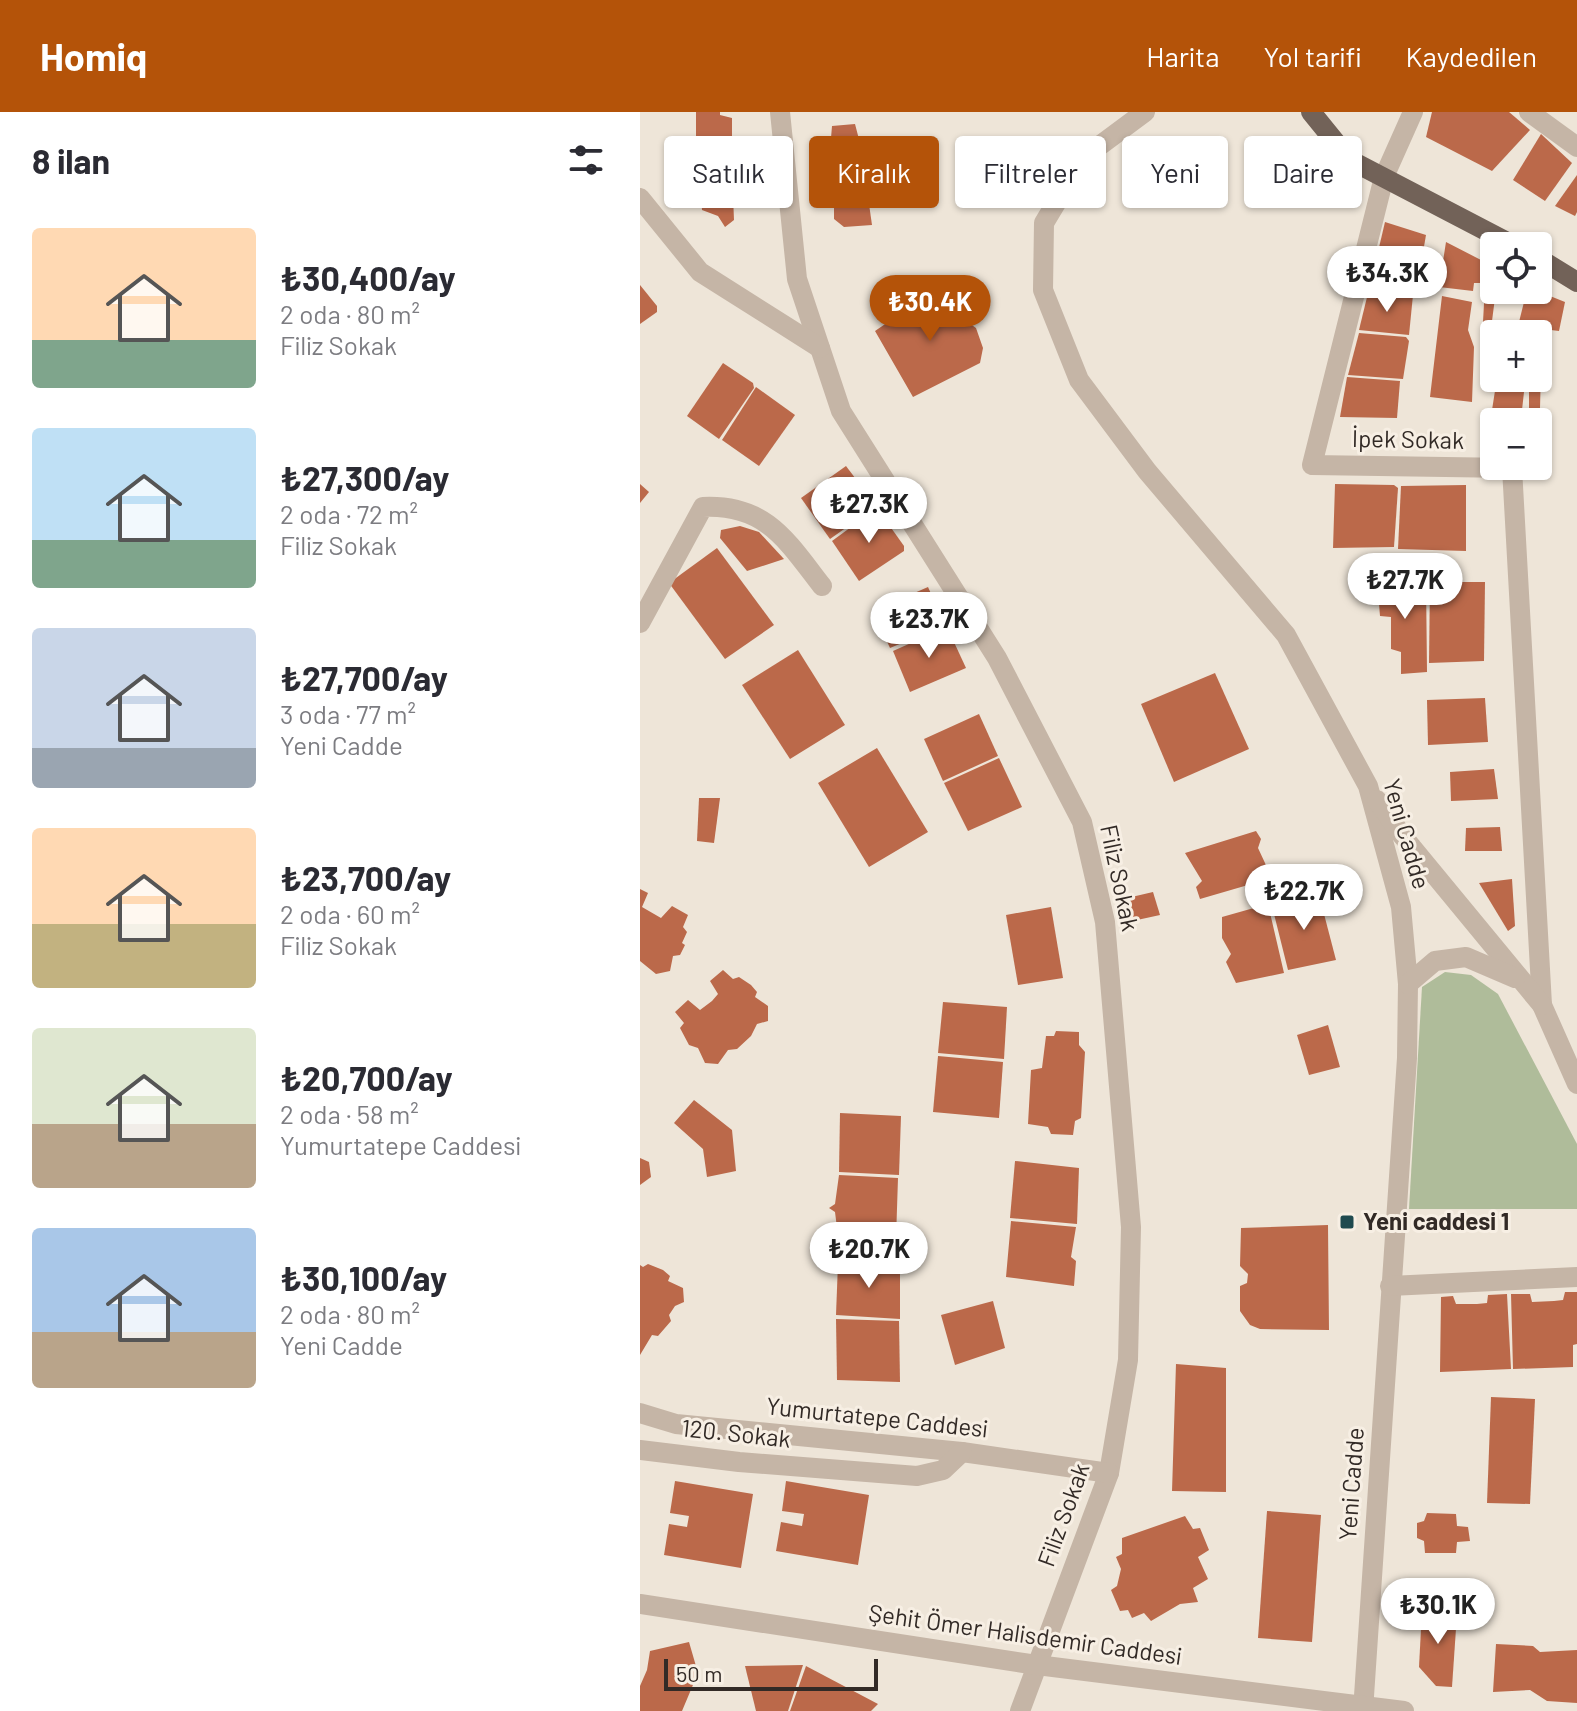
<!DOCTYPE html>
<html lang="tr">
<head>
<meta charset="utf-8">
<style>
	:root { --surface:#fff; --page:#f7f7f7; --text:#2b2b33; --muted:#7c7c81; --accent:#b45309 }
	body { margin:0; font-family:Barlow,sans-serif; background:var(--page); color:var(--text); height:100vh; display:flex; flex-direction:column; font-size:30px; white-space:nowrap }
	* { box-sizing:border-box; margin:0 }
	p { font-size:26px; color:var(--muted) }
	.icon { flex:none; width:44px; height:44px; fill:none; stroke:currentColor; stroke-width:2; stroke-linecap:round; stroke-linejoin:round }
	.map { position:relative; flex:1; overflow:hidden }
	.details { display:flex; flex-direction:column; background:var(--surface); width:640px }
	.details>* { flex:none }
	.banner { position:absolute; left:24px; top:24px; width:760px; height:72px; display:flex; gap:16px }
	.controls { position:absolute; left:840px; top:120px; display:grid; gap:16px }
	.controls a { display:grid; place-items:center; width:72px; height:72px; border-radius:8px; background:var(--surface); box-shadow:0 2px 6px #0004; font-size:40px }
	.scale { position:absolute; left:24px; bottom:20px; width:214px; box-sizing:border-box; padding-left:8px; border:4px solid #322a26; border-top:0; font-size:22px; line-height:28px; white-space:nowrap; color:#322a26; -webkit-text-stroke:6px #f7efe4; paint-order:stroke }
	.price { position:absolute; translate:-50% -68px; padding:0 18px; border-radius:28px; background:#fff; color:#222; font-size:26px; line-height:52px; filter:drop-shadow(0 2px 4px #0008) }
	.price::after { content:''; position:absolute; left:50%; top:48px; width:24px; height:18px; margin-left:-12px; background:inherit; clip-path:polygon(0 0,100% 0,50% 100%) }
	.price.current { background:var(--accent); color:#fff }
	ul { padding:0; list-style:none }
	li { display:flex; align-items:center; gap:24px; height:200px; padding:0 32px }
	li span { display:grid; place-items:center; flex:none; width:224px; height:160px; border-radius:8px; color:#555 }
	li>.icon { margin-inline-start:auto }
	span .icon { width:96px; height:96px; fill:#fffc; stroke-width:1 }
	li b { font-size:34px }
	h2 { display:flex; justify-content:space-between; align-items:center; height:96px; padding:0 32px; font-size:34px }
	.tag { padding:0 28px; border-radius:8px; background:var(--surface); box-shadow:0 2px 6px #0004; font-size:28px; line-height:72px }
	.tag.current { background:var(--accent); color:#fff }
	header { display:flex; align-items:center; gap:48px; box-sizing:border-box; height:112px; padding:0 40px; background:var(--accent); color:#fff }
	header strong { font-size:38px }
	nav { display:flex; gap:44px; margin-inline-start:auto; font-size:28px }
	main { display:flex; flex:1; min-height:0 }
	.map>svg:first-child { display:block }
</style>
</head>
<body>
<header>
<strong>Homiq</strong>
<nav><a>Harita</a><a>Yol tarifi</a><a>Kaydedilen</a></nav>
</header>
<main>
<section class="details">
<h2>8 ilan<svg class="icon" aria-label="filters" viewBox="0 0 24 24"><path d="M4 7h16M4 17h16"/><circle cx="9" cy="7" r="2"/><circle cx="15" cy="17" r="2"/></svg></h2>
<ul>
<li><span style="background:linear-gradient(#ffd9b3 70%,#7fa58c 0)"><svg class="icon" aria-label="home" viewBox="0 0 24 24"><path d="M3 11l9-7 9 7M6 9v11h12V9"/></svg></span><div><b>₺30,400/ay</b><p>2 oda · 80 m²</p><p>Filiz Sokak</p></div></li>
<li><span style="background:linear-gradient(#bfe0f5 70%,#7fa58c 0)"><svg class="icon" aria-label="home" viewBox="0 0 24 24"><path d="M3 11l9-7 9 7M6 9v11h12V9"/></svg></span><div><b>₺27,300/ay</b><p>2 oda · 72 m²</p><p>Filiz Sokak</p></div></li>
<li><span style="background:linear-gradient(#c9d6e8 75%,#9aa5b1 0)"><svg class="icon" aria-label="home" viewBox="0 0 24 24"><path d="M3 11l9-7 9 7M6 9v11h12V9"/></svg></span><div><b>₺27,700/ay</b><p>3 oda · 77 m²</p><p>Yeni Cadde</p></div></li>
<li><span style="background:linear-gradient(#ffd9b3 60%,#c2b280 0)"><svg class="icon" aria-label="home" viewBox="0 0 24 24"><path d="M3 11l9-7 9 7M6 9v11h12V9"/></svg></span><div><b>₺23,700/ay</b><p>2 oda · 60 m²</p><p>Filiz Sokak</p></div></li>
<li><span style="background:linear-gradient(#dfe7d0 60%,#b9a48a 0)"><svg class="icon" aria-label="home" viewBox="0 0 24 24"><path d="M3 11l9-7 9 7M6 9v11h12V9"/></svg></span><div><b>₺20,700/ay</b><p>2 oda · 58 m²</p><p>Yumurtatepe Caddesi</p></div></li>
<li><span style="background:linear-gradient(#a9c7e8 65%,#b9a48a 0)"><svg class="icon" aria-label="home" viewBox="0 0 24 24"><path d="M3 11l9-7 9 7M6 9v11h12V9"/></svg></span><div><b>₺30,100/ay</b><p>2 oda · 80 m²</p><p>Yeni Cadde</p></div></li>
</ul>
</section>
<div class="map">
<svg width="937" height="1599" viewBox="0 0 937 1599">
	<rect width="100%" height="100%" fill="#eee5d8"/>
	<polygon fill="#afbc9a" points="805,860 831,863 858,882 937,1032 937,1097 769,1097 782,875"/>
	<g fill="#bb694a">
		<polygon points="56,0 80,0 80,3 92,6 92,29 56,29"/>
		<polygon points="792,0 869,0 890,18 852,59 786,25"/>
		<polygon points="215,12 221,35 186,39 185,28 191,26 192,14"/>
		<polygon points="901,22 932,51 905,89 873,68"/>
		<polygon points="222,38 224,57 189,61 188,43"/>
		<polygon points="92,59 94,108 85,115 78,104 62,98 61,82 53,81 52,62"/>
		<polygon points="224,60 227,82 193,86 190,64"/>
		<polygon points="937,63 937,100 935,104 915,94"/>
		<polygon points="228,85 232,113 204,115 194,107 194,89"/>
		<polygon points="745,110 786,123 776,181 729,178"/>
		<polygon points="806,130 841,148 842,171 834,171 833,179 799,175"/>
		<polygon points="846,155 854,157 854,178 856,178 852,209 843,210"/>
		<polygon points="287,169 304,193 336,216 343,236 340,251 273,285 235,219 273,193"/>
		<polygon points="0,173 17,194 17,200 0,212"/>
		<polygon points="887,178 895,178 925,190 919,219 878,214"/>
		<polygon points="728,181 773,183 769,223 719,218"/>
		<polygon points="802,184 832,190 828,218 834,235 832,290 790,285"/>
		<polygon points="719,221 766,225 769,229 763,267 708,263"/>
		<polygon points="83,251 113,271 114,276 79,327 47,304"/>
		<polygon points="898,259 901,259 900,296 889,296 889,268 885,271 882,298 852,298 857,266 898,266"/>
		<polygon points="707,265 760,269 757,306 700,305"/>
		<polygon points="116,275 155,303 119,354 82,328"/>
		<polygon points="206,354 234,391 234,396 190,427 161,386"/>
		<polygon points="0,372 9,380 0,391"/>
		<polygon points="695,372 754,373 758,376 754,435 693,436"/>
		<polygon points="826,373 826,439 758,437 761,374"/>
		<polygon points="237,396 264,434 264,439 219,469 192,429"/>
		<polygon points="100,414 119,420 144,447 107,459 80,426 81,418"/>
		<polygon points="77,436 134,513 85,547 29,471"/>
		<polygon points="786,469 787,560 761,562 761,540 751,537 751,505 740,504 739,492 726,491 726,479 738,473"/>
		<polygon points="790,470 845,470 844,549 789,551"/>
		<polygon points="288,475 305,513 250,536 233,499"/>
		<polygon points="307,515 326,556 270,580 253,539"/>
		<polygon points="158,538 205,613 150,647 102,573"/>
		<polygon points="575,561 609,637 534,670 501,592"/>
		<polygon points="845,586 848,630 788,633 787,588"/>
		<polygon points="339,602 358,644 303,669 284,627"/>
		<polygon points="237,636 288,720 229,755 178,671"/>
		<polygon points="359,646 382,695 328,719 304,671"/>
		<polygon points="854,657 858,687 811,689 810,660"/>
		<polygon points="59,686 80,686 74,731 57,729"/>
		<polygon points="860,715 862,739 825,739 826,716"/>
		<polygon points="616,719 621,727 618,736 632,766 560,787 556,775 562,769 545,741"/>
		<polygon points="872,767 875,814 868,819 839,771"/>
		<polygon points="0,777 8,781 2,795 21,806 32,794 48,803 43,815 47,820 42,831 45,833 40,843 33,844 30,859 16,862 0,849"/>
		<polygon points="678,779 696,848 648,858 632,794"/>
		<polygon points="513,780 520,803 488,810 483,787"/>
		<polygon points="628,792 644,861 596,871 586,850 591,842 582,826 582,805"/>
		<polygon points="411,795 423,866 378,873 366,803"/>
		<polygon points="83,858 93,867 99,865 111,873 117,880 115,885 128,894 128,909 117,912 111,924 97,937 88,938 78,952 65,951 58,936 49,933 40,916 44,911 35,900 48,888 60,898 72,889 78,882 70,869"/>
		<polygon points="303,890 367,895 364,947 298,941"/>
		<polygon points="688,913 700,955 669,963 657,923"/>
		<polygon points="416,919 439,920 439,933 445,940 441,1006 435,1009 433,1023 411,1022 408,1015 388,1012 391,958 402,956 406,924 414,924"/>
		<polygon points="298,944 363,950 359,1006 293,1000"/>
		<polygon points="54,988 92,1018 96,1059 67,1065 63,1037 34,1011"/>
		<polygon points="200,1001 261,1004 259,1063 199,1060"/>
		<polygon points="0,1046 9,1050 11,1065 0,1073"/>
		<polygon points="375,1049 439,1056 437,1112 370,1106"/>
		<polygon points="199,1063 258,1066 256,1127 198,1124 195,1100 189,1096 195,1092"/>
		<polygon points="371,1109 436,1115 431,1145 436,1149 434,1174 366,1165"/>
		<polygon points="688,1113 689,1218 620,1217 610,1213 600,1199 600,1174 607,1171 608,1162 600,1154 601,1116"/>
		<polygon points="198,1151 260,1152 260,1207 196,1203"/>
		<polygon points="8,1152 23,1158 30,1164 28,1169 43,1176 44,1190 35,1194 29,1203 31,1209 18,1224 12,1223 0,1243 0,1153 3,1155"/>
		<polygon points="925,1180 937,1180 937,1232 933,1233 933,1255 873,1257 871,1182 890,1182 892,1190 914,1189 923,1188"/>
		<polygon points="867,1182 871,1257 800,1260 801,1185 813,1184 816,1192 837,1192 847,1191 848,1183"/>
		<polygon points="353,1189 365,1236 315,1253 301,1203"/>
		<polygon points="196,1207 259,1209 260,1270 197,1268"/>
		<polygon points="536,1252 586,1256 586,1380 532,1379"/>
		<polygon points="851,1285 895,1287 890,1392 847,1391"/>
		<polygon points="35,1369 113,1382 101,1456 24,1443 29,1412 47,1415 49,1404 30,1401"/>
		<polygon points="146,1369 229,1383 218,1453 136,1439 141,1410 162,1414 164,1402 142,1399"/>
		<polygon points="627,1399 681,1403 672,1530 618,1526"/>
		<polygon points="787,1401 816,1402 817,1414 828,1415 830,1429 817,1430 816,1441 785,1441 784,1429 777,1426 777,1411 784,1409"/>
		<polygon points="545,1404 553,1417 560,1416 569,1438 558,1445 568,1467 553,1476 558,1490 540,1492 511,1509 504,1501 492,1506 488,1498 480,1499 471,1478 477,1474 481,1457 476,1445 482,1442 482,1426"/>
		<polygon points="782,1498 813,1498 817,1502 812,1575 796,1574 779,1555"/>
		<polygon points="49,1530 58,1561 42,1599 0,1599 0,1574 7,1558 10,1539"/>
		<polygon points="856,1532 893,1534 900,1540 937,1538 937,1591 907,1589 890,1578 853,1580"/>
		<polygon points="163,1553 148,1599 116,1599 105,1554"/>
		<polygon points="166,1554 238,1592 231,1599 150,1599"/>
	</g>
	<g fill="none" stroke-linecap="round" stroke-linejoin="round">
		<g stroke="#c5b5a6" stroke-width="20">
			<polyline points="140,0 157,167 201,299 357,546 442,710 465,810 491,1115 488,1248 469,1361 380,1599"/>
			<polyline points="505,0 443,46 404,111 403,178 439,268 507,359 646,523 728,674 761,795 768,872 767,946 723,1599"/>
			<polyline points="773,0 744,65 672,353 872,356 902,893 937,972"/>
			<polyline points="889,0 937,35"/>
			<polyline points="0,86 60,160 180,236"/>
			<path d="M0 511 63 395C126 392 147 429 182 474"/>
			<polyline points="737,688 761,722 902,893"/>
			<polyline points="768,872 795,849 826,845 875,866"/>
			<polyline points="750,1174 937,1165"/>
			<polyline points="0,1301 36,1312 322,1340 469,1361"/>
			<polyline points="0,1338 99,1350 277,1364 303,1358 322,1340"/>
			<polyline points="0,1492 397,1553 764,1599"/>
		</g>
		<g stroke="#726258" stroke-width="20">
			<polyline points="671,0 710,48 875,134"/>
			<polyline points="898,146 937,170"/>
		</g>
	</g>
	<rect fill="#1f4a4f" stroke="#f7efe4" stroke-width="3" x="699" y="1102" width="16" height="16" rx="4"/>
	<g text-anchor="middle" stroke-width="6" stroke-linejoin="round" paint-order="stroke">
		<g font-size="24" fill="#322a26" stroke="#f7efe4">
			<text transform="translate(768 328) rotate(1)" y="8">İpek Sokak</text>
			<text transform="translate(766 722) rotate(74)" y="8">Yeni Cadde</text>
			<text transform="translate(479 766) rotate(78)" y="8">Filiz Sokak</text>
			<text transform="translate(237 1306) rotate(6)" y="8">Yumurtatepe Caddesi</text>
			<text transform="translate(96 1322) rotate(6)" y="8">120. Sokak</text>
			<text transform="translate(712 1372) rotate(-86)" y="8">Yeni Cadde</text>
			<text transform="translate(424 1403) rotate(-70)" y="8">Filiz Sokak</text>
			<text transform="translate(385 1523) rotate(8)" y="8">Şehit Ömer Halisdemir Caddesi</text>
		</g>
		<g font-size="24" font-weight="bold" fill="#322a26" stroke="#f7efe4" text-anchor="start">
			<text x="723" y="1118">Yeni caddesi 1</text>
		</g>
	</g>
</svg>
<div class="controls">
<a><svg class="icon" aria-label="locate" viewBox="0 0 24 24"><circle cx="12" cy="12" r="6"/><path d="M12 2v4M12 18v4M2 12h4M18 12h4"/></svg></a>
<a>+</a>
<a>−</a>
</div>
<div class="scale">50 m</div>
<b class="price" style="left:747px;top:202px">₺34.3K</b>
<b class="price current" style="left:290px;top:231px">₺30.4K</b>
<b class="price" style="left:229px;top:433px">₺27.3K</b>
<b class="price" style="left:765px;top:509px">₺27.7K</b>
<b class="price" style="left:289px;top:548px">₺23.7K</b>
<b class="price" style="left:664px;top:820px">₺22.7K</b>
<b class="price" style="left:229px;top:1178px">₺20.7K</b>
<b class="price" style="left:798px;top:1534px">₺30.1K</b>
<div class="banner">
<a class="tag">Satılık</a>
<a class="tag current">Kiralık</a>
<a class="tag">Filtreler</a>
<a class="tag">Yeni</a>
<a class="tag">Daire</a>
</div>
</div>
</main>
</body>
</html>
